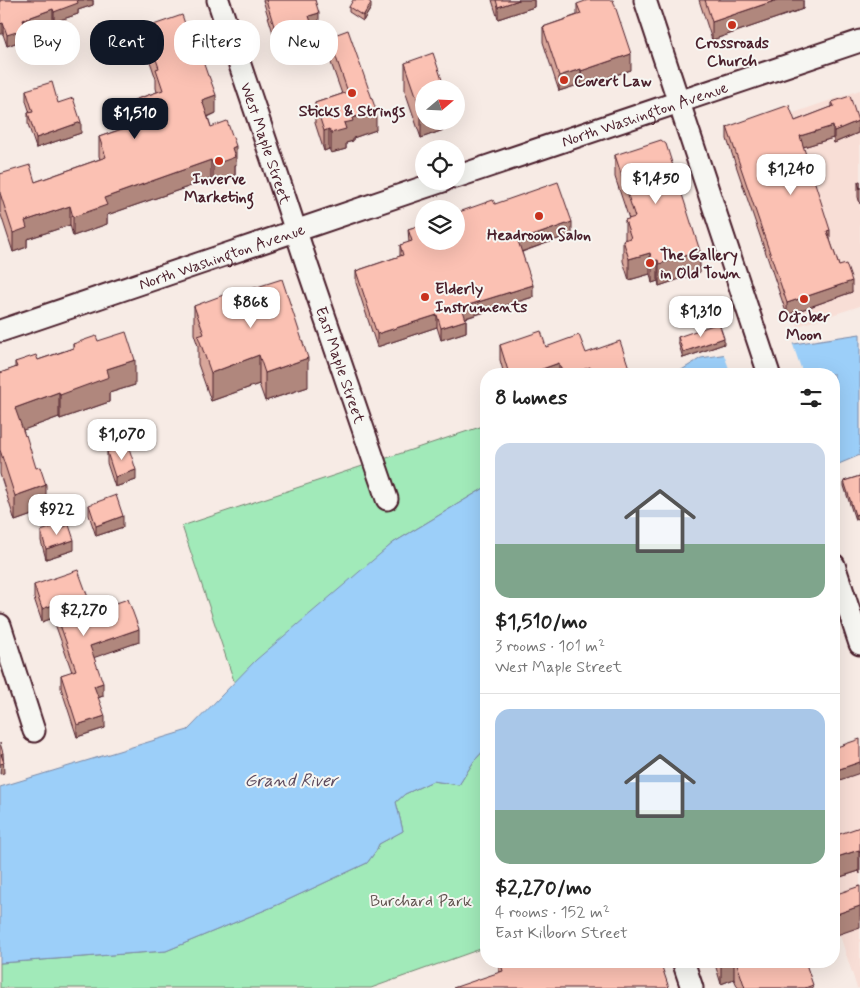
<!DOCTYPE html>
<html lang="en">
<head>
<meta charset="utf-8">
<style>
	:root { --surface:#fff; --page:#f6f6f6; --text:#222; --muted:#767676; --line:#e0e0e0; --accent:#111827 }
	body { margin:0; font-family:Mynerve,sans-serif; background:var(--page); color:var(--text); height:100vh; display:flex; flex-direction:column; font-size:19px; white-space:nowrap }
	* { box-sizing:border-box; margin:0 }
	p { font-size:16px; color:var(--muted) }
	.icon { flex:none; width:28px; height:28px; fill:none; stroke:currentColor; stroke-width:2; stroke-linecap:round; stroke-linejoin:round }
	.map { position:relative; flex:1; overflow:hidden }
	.drawer { position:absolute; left:480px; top:368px; width:360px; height:600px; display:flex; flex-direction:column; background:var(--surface); border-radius:20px; box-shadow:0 5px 20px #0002 }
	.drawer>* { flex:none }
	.hud { position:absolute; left:15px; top:20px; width:390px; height:45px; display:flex; gap:10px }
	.needle { width:32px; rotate:71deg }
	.tools { position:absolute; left:415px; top:80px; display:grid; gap:10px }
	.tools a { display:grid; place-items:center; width:50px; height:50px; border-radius:50%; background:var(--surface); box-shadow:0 5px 20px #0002; font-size:25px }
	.price { position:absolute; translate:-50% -42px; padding:0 11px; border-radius:10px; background:#fff; color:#222; font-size:16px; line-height:32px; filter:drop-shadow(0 1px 2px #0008) }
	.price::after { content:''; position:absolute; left:50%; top:30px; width:15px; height:11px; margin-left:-8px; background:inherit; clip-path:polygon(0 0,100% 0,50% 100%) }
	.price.selected { background:var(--accent); color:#fff }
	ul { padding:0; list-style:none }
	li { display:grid; align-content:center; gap:10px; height:265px; padding:0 15px }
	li+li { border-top:1px solid var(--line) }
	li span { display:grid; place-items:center; height:155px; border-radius:15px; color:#555 }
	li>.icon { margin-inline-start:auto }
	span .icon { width:90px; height:90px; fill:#fffc; stroke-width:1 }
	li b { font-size:21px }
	h2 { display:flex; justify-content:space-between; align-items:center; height:60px; padding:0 15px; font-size:21px }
	.chip { padding:0 18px; border-radius:20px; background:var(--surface); box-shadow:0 5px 20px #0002; font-size:18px; line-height:45px }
	.chip.selected { background:var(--accent); color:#fff }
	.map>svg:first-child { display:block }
</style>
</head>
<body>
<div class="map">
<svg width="860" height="988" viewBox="0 0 860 988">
	<rect width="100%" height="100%" fill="#f7ebe5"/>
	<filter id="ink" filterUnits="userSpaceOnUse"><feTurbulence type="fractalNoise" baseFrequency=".02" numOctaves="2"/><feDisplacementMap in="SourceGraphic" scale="10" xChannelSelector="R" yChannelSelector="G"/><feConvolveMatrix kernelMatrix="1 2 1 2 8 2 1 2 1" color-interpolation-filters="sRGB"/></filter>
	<g filter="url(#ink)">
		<g fill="#f8ded6">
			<polygon points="860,90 860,306 798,326 736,133"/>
			<polygon points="860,748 860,988 857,988 834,917 834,757"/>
		</g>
		<g fill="#a1eab9" stroke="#768472">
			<polygon points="486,425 486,487 393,543 235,684 182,526"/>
			<polygon points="486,748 486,947 371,988 0,988 0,963 166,951 277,905 367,863 376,851 379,844 403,831 396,802 405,794 433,781 459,785 474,761"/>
		</g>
		<g fill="#9ccff9" stroke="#7b89a7">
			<polygon points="860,334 860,455 834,466 834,374 675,374 701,358"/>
			<polygon points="486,487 486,748 474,761 459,785 433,781 405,794 396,802 403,831 379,844 376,851 367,863 277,905 166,951 0,963 0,787 188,730 256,660 393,543"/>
		</g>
		<polygon fill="#f7ebe5" points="792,342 803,374 731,374 723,352"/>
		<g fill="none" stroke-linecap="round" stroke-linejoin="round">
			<defs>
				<g id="minor">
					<path id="s1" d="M218 0 283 192 308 268 387 499"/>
					<polyline points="645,0 769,374"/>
					<path id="s2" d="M456 177 860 41"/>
					<path id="s3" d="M0 331C148 282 295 230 443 181"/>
					<polyline points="834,565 860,644"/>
					<polyline points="0,625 34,731"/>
					<polyline points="683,961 692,988"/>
				</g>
			</defs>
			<use href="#minor" stroke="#4a1f2b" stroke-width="25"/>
			<use href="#minor" stroke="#f6f6f2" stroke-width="21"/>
		</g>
		<g fill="#d8a69a" stroke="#4a1f2b">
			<polygon points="0,0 93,0 93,5 78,10 78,14 54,22 53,20 26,29 26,39 7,46 3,34"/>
			<polygon points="263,0 315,0 319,23 312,25 316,47 281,59"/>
			<polygon points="492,0 534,0 534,7 498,19"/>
			<polygon points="699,0 803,0 803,9 712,40"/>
			<polygon points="577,4 631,70 581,86 581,84 559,91 543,42 543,27 577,15"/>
			<polygon points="349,7 371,8 363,21 349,12"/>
			<polygon points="145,28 216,113 208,117 211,127 236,165 235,165 235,175 213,184 211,179 107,215 107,224 73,236 70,225 27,239 27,247 13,252 0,212 0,174 35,182 100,159 99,156 99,137 136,124 134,119 134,100 157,92 156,88 156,79 145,47"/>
			<polygon points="329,37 376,130 353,138 353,141 346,143 346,149 331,153 329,149 324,151 315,123 315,103 342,94 329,57"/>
			<polygon points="405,63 449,121 449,128 421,138 405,91"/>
			<polygon points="26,90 58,103 81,133 36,148 28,124 28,113 30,113 26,101"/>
			<polygon points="832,102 858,133 834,143 833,138 803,147 830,240 839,266 852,292 787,315 727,139 727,127 795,121 832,107"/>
			<polygon points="615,155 700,272 659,286 658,281 652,283 650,274 629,280 623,261 623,240 625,239 625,220 629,219 615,177"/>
			<polygon points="860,181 860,204 858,197 858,182"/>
			<polygon points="495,204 572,234 522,252 533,297 466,318 466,332 441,340 437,327 377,347 356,283 356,271 400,256 400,245 409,243 408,229"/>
			<polygon points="226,297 308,387 265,401 259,384 211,401 198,364 198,346 194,334 194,306"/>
			<polygon points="678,337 724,344 683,358 678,342"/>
			<polygon points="98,341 135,385 109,393 109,402 60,419 59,417 23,430 46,510 15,521 0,474 0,373 15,368 15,362 38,360 73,348 73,344"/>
			<polygon points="500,345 546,347 631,374 504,374 500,360"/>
			<polygon points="107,452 136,480 115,487 107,463"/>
			<polygon points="860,476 855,520 844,486 844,481"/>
			<polygon points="89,505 123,527 96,536 89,515"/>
			<polygon points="41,531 74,550 46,559 41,541"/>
			<polygon points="34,585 93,611 139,642 94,657 103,696 98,698 105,728 77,737 61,688 61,675 72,672 53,618 42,622 34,598"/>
			<polygon points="860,827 860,874 859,871 834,879"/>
			<polygon points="499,961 660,961 499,972"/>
			<polygon points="714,961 805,961 813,988 738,988 734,979 721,984"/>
		</g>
		<g fill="#b0877d" stroke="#4a1f2b">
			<polygon points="77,0 93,0 93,5 78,10 78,14 54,22 54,12"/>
			<polygon points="519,0 534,0 534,7 498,19 498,7"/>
			<polygon points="777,0 803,0 803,9 712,40 712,22"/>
			<polygon points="371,3 371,8 363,21 363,16"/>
			<polygon points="53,9 53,20 26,29 26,39 7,46 7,35 23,20"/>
			<polygon points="319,13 319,23 309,26 309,16"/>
			<polygon points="3,23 3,34 0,34 0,24"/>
			<polygon points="316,37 316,47 281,59 281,49"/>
			<polygon points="631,54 631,70 581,86 581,71"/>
			<polygon points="581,69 581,84 559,91 559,76"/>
			<polygon points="216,95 216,113 202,119 202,100"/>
			<polygon points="424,109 424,121 449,121 449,128 421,138 421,110"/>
			<polygon points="376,110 376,130 353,138 353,141 346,143 346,149 331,153 331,133 344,123 352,118"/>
			<polygon points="858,121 858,133 834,143 834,131"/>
			<polygon points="81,122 81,133 36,148 36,138"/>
			<polygon points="833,126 833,138 800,148 800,136"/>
			<polygon points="329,129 329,149 324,151 324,131"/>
			<polygon points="236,146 236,165 235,165 235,175 213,184 213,165 232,148"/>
			<polygon points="211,160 211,179 107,215 107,224 73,236 73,217 104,198"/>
			<polygon points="70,206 70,225 27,239 27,247 13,252 13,233 25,221"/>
			<polygon points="572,222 572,234 518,253 518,241"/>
			<polygon points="830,230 830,242 827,231"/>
			<polygon points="700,251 700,272 659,286 659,264"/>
			<polygon points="650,253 650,274 629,280 629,259"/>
			<polygon points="658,260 658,281 652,283 652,261"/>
			<polygon points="852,281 852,292 787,315 787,303"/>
			<polygon points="533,285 533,297 462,319 462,307"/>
			<polygon points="437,315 437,327 377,347 377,334"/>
			<polygon points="466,320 466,332 441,340 441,328"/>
			<polygon points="724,338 724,344 683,358 683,352"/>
			<polygon points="259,355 259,384 211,401 211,373"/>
			<polygon points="308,358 308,387 265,401 265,373"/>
			<polygon points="135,360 135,385 109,393 109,402 60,419 60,395 107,369"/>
			<polygon points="559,363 559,374 528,374"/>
			<polygon points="590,367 590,374 572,374"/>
			<polygon points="59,392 59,417 15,433 15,408"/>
			<polygon points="136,470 136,480 115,487 115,477"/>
			<polygon points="46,485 46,510 15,521 15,496"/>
			<polygon points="860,513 860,519 855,520 855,515"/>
			<polygon points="123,516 123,527 96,536 96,526"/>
			<polygon points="74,540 74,550 46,559 46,549"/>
			<polygon points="53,605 53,618 42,622 42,609"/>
			<polygon points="139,629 139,642 90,659 90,646"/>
			<polygon points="103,683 103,696 94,699 94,686"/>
			<polygon points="105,716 105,728 77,737 77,725"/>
			<polygon points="3,753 4,773 0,774 1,754"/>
			<polygon points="860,762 860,773 834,782 834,771"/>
			<polygon points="859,850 859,871 834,879 834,858"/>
			<polygon points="860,906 860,927 834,936 834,915"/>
			<polygon points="725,961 734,961 734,979 721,984 721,963"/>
		</g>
		<g fill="#fbc1b3" stroke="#4a1f2b">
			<polygon points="0,0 77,0 78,3 54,12 53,9 23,20 26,29 7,35 3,23 0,24"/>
			<polygon points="266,0 315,0 319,13 309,16 316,37 281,49"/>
			<polygon points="353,0 367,0 371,3 363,16 349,7"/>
			<polygon points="496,0 519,0 498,7"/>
			<polygon points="588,0 613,0 631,54 581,71 581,69 559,76 543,27 581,14 577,4"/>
			<polygon points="705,0 777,0 712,22"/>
			<polygon points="182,15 194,49 198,47 208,76 209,76 216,95 202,100 211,127 227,121 236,146 232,148 235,157 213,165 211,160 104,198 107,205 73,217 70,206 25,221 27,228 13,233 0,193 0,174 30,165 35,182 106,157 99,137 142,122 134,100 163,90 156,69 159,68 145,28"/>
			<polygon points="348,30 376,110 352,118 353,121 344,123 346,129 331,133 329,129 324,131 315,103 348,92 329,37"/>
			<polygon points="433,53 445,89 424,89 424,109 421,110 405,63"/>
			<polygon points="52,82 58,103 73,98 81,122 36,138 28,113 33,112 26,90"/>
			<polygon points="850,96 858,121 834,131 833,126 800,136 830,230 827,231 839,266 846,264 852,281 787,303 727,127 789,105 795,121 834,106 832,102"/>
			<polygon points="661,140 666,144 700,251 659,264 658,260 652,261 650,253 629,259 623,240 631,238 625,220 635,217 615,155"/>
			<polygon points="860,181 860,189 858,182"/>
			<polygon points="558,182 572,222 518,241 533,285 462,307 466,320 441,328 437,315 377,334 356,271 403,255 400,245 412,241 408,229 424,224 424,241 456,241 456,213 493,200 495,204"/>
			<polygon points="282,279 308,358 265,373 259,355 211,373 198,336 204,334 194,306 226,294 226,297"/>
			<polygon points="719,323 724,338 683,352 678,337"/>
			<polygon points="541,331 546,347 579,335 586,353 620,341 631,374 592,374 590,367 572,374 563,374 559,363 528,374 509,374 500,345"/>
			<polygon points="126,332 135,360 107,369 109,377 60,395 59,392 15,408 25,436 26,435 36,468 40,467 46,485 15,496 0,450 0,373 17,367 15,362 36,355 38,360 74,348 73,344 96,336 98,341"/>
			<polygon points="128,445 136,470 115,477 107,452"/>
			<polygon points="860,476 860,513 855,515 844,481"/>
			<polygon points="116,495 123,516 96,526 89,505"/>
			<polygon points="69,525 74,540 46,549 41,531 55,526 56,530"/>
			<polygon points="78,570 93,611 128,599 139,629 90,646 103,683 94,686 105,716 77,725 61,675 76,670 53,605 42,609 34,585"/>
			<polygon points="860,739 860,762 834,771 834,748"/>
			<polygon points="0,743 3,753 1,754 4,763 0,764"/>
			<polygon points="860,827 860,853 859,850 834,858 834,836"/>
			<polygon points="860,886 860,906 834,915 834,895"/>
			<polygon points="500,961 660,961 669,988 453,988 503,971"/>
			<polygon points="736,961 805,961 813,985 805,988 745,988"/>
		</g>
	</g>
	<g fill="#c8321e" stroke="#f6f6f2" stroke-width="2">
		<circle cx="732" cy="25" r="5"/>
		<circle cx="564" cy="80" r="5"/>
		<circle cx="352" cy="93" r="5"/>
		<circle cx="219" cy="161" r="5"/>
		<circle cx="539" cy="216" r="5"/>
		<circle cx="650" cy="263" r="5"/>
		<circle cx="425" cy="297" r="5"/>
		<circle cx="804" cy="299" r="5"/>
	</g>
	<g text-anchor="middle" stroke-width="4" stroke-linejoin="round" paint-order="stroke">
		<g font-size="16" font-weight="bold" fill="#4a1f2b" stroke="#f6f6f2">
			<text x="732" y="48">Crossroads<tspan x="732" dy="18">Church</tspan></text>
			<text x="574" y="86" text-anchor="start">Covert Law</text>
			<text x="352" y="116">Sticks &amp; Strings</text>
			<text x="219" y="184">Inverve<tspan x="219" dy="18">Marketing</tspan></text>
			<text x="539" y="240">Headroom Salon</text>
			<text x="660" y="260" text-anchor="start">The Gallery<tspan x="660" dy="18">in Old Town</tspan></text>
			<text x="435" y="294" text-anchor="start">Elderly<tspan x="435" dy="18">Instruments</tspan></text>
			<text x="804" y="322">October<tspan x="804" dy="18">Moon</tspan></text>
		</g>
		<g font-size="16" fill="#4a1f2b" stroke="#f6f6f2">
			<text dy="6" stroke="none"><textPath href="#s2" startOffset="199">North Washington Avenue</textPath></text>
			<text dy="6" stroke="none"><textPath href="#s1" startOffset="151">West Maple Street</textPath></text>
			<text dy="6" stroke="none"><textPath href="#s3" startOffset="234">North Washington Avenue</textPath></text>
			<text dy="6" stroke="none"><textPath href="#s1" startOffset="385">East Maple Street</textPath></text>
		</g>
		<g font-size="16" fill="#60524e" stroke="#f6f6f2">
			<text x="421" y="906">Burchard Park</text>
		</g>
		<g font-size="18" font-style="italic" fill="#5e4b5e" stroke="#f6f6f2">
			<text x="291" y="786">Grand River</text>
		</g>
	</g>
</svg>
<div class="tools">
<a><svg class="needle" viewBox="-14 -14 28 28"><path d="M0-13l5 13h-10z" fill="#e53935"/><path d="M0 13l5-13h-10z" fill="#767676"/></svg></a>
<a><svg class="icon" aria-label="locate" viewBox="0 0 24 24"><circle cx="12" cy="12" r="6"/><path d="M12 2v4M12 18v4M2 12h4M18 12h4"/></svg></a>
<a><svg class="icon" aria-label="layers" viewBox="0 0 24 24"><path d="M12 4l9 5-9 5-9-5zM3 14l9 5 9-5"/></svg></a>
</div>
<b class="price selected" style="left:135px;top:140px">$1,510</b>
<b class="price" style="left:791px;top:196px">$1,240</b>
<b class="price" style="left:656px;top:205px">$1,450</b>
<b class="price" style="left:251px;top:329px">$868</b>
<b class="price" style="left:701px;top:338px">$1,310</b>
<b class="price" style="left:122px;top:461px">$1,070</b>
<b class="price" style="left:57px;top:536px">$922</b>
<b class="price" style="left:84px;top:637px">$2,270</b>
<div class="hud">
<a class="chip">Buy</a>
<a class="chip selected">Rent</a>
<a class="chip">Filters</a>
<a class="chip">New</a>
</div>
<section class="drawer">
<h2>8 homes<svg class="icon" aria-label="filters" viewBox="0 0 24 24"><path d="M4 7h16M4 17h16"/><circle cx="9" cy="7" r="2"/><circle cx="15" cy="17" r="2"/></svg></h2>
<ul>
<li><span style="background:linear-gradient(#c9d6e8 65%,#7fa58c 0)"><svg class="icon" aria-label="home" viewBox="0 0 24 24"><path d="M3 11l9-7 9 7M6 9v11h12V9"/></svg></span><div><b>$1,510/mo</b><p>3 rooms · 101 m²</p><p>West Maple Street</p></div></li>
<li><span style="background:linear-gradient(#a9c7e8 65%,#7fa58c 0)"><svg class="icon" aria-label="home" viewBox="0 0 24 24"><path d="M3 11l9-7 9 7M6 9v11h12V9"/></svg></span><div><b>$2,270/mo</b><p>4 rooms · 152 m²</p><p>East Kilborn Street</p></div></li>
</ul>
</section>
</div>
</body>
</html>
